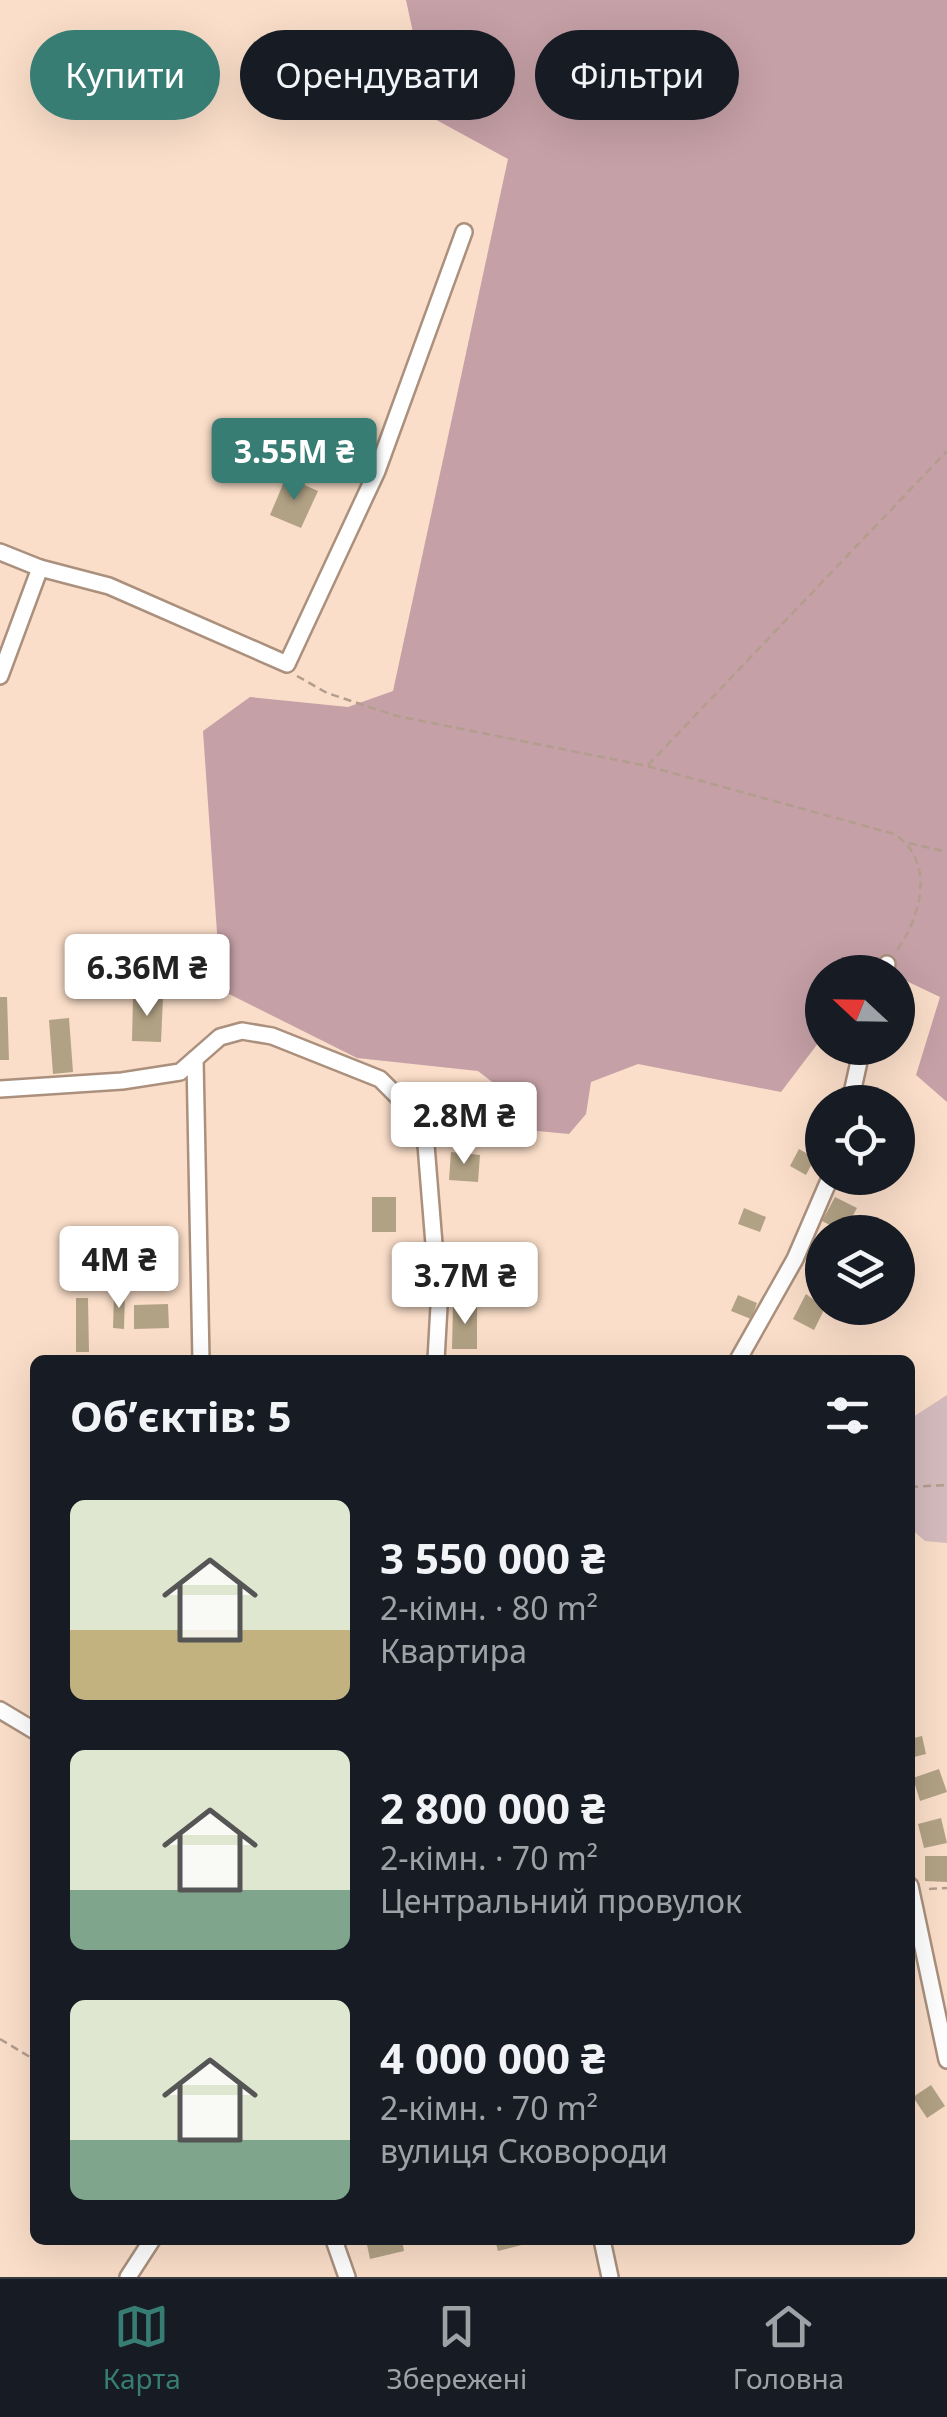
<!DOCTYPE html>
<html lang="uk">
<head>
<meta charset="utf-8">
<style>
	:root { --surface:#171b24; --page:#242831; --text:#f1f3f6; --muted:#9ea1a6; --line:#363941; --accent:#377d73 }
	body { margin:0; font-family:"Noto Sans",sans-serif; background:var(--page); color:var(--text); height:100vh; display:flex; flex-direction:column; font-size:38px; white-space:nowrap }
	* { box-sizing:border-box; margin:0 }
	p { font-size:32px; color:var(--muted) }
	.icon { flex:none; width:55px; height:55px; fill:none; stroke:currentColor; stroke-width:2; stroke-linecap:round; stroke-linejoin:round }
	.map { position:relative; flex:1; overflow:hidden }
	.drawer { position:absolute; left:30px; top:1355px; width:885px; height:890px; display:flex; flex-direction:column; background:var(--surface); border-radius:15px; box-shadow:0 10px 40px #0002 }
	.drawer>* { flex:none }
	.banner { position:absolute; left:30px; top:30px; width:888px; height:90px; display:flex; gap:20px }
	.needle { width:65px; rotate:292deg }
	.buttons { position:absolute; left:805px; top:955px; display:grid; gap:20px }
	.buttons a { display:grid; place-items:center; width:110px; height:110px; border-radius:50%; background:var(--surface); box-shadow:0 10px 40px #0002; font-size:50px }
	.price { position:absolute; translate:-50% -85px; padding:0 22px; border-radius:10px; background:#fff; color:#222; font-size:32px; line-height:65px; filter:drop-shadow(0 2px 5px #0008) }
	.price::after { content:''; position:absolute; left:50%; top:60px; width:30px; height:22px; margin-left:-15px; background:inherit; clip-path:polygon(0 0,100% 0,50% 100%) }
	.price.active { background:var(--accent); color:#fff }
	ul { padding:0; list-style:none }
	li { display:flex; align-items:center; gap:30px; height:250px; padding:0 40px }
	li span { display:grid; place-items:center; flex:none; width:280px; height:200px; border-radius:15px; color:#555 }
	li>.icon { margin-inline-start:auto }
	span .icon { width:120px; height:120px; fill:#fffc; stroke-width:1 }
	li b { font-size:42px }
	h2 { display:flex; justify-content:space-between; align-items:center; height:120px; padding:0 40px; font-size:42px }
	.chip { padding:0 35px; border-radius:45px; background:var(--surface); box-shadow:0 10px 40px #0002; font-size:35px; line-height:90px }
	.chip.active { background:var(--accent); color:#fff }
	.tab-bar { display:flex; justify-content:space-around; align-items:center; height:140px; border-top:2px solid var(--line); background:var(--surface); font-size:28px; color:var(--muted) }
	.tab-bar a { display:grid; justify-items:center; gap:5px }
	.tab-bar .active { color:var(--accent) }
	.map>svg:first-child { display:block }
</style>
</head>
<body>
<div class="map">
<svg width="947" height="2277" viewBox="0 0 947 2277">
	<rect width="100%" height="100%" fill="#fadec9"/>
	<polygon fill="#d4bbbe" points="947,1395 947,1543 925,1541 910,1528 910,1419"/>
	<polygon fill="#c5a0a6" points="406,0 947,0 947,1102 916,1075 940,997 898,977 898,972 876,968 872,972 822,972 822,1038 781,1092 638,1064 591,1082 586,1114 569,1134 537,1131 527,1109 478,1071 357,1058 221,990 203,731 250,697 348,707 393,691 508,159 431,117"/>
	<g fill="#b2a285">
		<polygon points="286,477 318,491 301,528 270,515"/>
		<polygon points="0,997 7,997 9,1060 0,1060"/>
		<polygon points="133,997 163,998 161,1042 132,1041"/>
		<polygon points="69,1018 73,1072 53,1074 49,1020"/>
		<polygon points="799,1149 815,1158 806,1175 790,1166"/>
		<polygon points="451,1152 480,1155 478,1182 449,1180"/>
		<polygon points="848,1178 875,1178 869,1192 846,1183"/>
		<rect x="372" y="1197" width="24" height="35"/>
		<polygon points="835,1197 857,1208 844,1232 822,1221"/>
		<polygon points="744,1208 766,1217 760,1232 738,1224"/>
		<polygon points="468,1252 498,1254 495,1288 466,1285"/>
		<polygon points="114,1293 125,1293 124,1329 113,1328"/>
		<polygon points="806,1294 825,1308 814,1330 793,1319"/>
		<polygon points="738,1295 757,1303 751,1319 731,1311"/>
		<polygon points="76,1298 88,1298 89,1352 76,1352"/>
		<polygon points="168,1304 169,1328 134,1329 134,1305"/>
		<polygon points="453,1305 477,1305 477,1349 452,1349"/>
		<polygon points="922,1736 926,1754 910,1758 910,1739"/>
		<polygon points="939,1769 947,1792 920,1801 913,1778"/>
		<polygon points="941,1818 947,1843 924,1848 918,1824"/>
		<polygon points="925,1856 947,1856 947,1882 925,1881"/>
		<polygon points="931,2085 945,2106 927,2118 913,2097"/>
		<polygon points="366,2240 402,2240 404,2251 370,2259"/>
		<polygon points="495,2240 537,2240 537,2241 498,2251"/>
	</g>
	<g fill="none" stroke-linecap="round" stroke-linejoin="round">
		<defs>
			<g id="street">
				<polyline points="0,552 40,568 109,586 287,664 377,471 464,232"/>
				<polyline points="0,676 40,568"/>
				<polyline points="885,972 887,964"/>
				<polyline points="195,1059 201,1360"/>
				<polyline points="0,1089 122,1081 180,1072 220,1037 242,1031 272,1036 380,1079 398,1097 426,1145 439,1306 436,1360"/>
				<polyline points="850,1102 862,1048"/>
				<polyline points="738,1360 795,1259 830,1178"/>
				<polyline points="0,1710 35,1731"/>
				<polyline points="910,1886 947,2060"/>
				<polyline points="334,2240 347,2277"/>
				<polyline points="602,2240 610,2277"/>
				<polyline points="128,2277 152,2240"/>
			</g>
		</defs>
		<use href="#street" stroke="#aa907d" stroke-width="20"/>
		<g stroke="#b39d8d" stroke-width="2.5" stroke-dasharray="8 5" stroke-linecap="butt">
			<path d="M297 676 327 693 397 716 647 766 894 834C935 859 922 916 897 950"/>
			<polyline points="648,765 947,451"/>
			<polyline points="909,843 947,852"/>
			<polyline points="910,1487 947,1485"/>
			<polyline points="929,1889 947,1888"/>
			<polyline points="0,2039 35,2060"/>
		</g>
		<use href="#street" stroke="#fff" stroke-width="15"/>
	</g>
</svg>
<div class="buttons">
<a><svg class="needle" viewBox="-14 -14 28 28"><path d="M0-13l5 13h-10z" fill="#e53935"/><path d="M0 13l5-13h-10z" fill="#9ea1a6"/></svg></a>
<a><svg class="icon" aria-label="locate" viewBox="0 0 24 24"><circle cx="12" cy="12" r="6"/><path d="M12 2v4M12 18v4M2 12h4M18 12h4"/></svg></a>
<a><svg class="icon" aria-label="layers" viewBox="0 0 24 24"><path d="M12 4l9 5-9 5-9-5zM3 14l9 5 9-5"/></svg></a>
</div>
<b class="price active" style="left:294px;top:503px">3.55M ₴</b>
<b class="price" style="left:147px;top:1019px">6.36M ₴</b>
<b class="price" style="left:464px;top:1167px">2.8M ₴</b>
<b class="price" style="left:119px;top:1311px">4M ₴</b>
<b class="price" style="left:465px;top:1327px">3.7M ₴</b>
<div class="banner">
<a class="chip active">Купити</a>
<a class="chip">Орендувати</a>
<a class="chip">Фільтри</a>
</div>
<section class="drawer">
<h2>Об’єктів: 5<svg class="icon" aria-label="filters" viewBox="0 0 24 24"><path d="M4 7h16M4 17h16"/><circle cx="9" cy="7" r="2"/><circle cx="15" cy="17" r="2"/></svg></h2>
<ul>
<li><span style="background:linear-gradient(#dfe7d0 65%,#c2b280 0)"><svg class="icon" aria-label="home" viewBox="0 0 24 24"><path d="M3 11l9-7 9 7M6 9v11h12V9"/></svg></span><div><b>3 550 000 ₴</b><p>2-кімн. · 80 m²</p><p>Квартира</p></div></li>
<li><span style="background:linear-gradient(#dfe7d0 70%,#7fa58c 0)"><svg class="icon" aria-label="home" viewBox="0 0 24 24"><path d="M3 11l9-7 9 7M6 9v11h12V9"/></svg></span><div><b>2 800 000 ₴</b><p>2-кімн. · 70 m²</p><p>Центральний провулок</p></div></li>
<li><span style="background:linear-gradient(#dfe7d0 70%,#7fa58c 0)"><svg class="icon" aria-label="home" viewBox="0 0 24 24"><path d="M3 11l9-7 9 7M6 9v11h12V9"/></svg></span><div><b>4 000 000 ₴</b><p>2-кімн. · 70 m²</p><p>вулиця Сковороди</p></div></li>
</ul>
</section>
</div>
<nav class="tab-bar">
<a class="active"><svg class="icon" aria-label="map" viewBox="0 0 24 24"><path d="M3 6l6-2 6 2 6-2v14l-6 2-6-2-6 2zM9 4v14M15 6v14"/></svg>Карта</a>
<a><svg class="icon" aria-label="saved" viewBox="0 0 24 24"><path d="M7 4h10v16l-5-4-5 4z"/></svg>Збережені</a>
<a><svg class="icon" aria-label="home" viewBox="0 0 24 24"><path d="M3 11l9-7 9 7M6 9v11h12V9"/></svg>Головна</a>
</nav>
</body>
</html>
